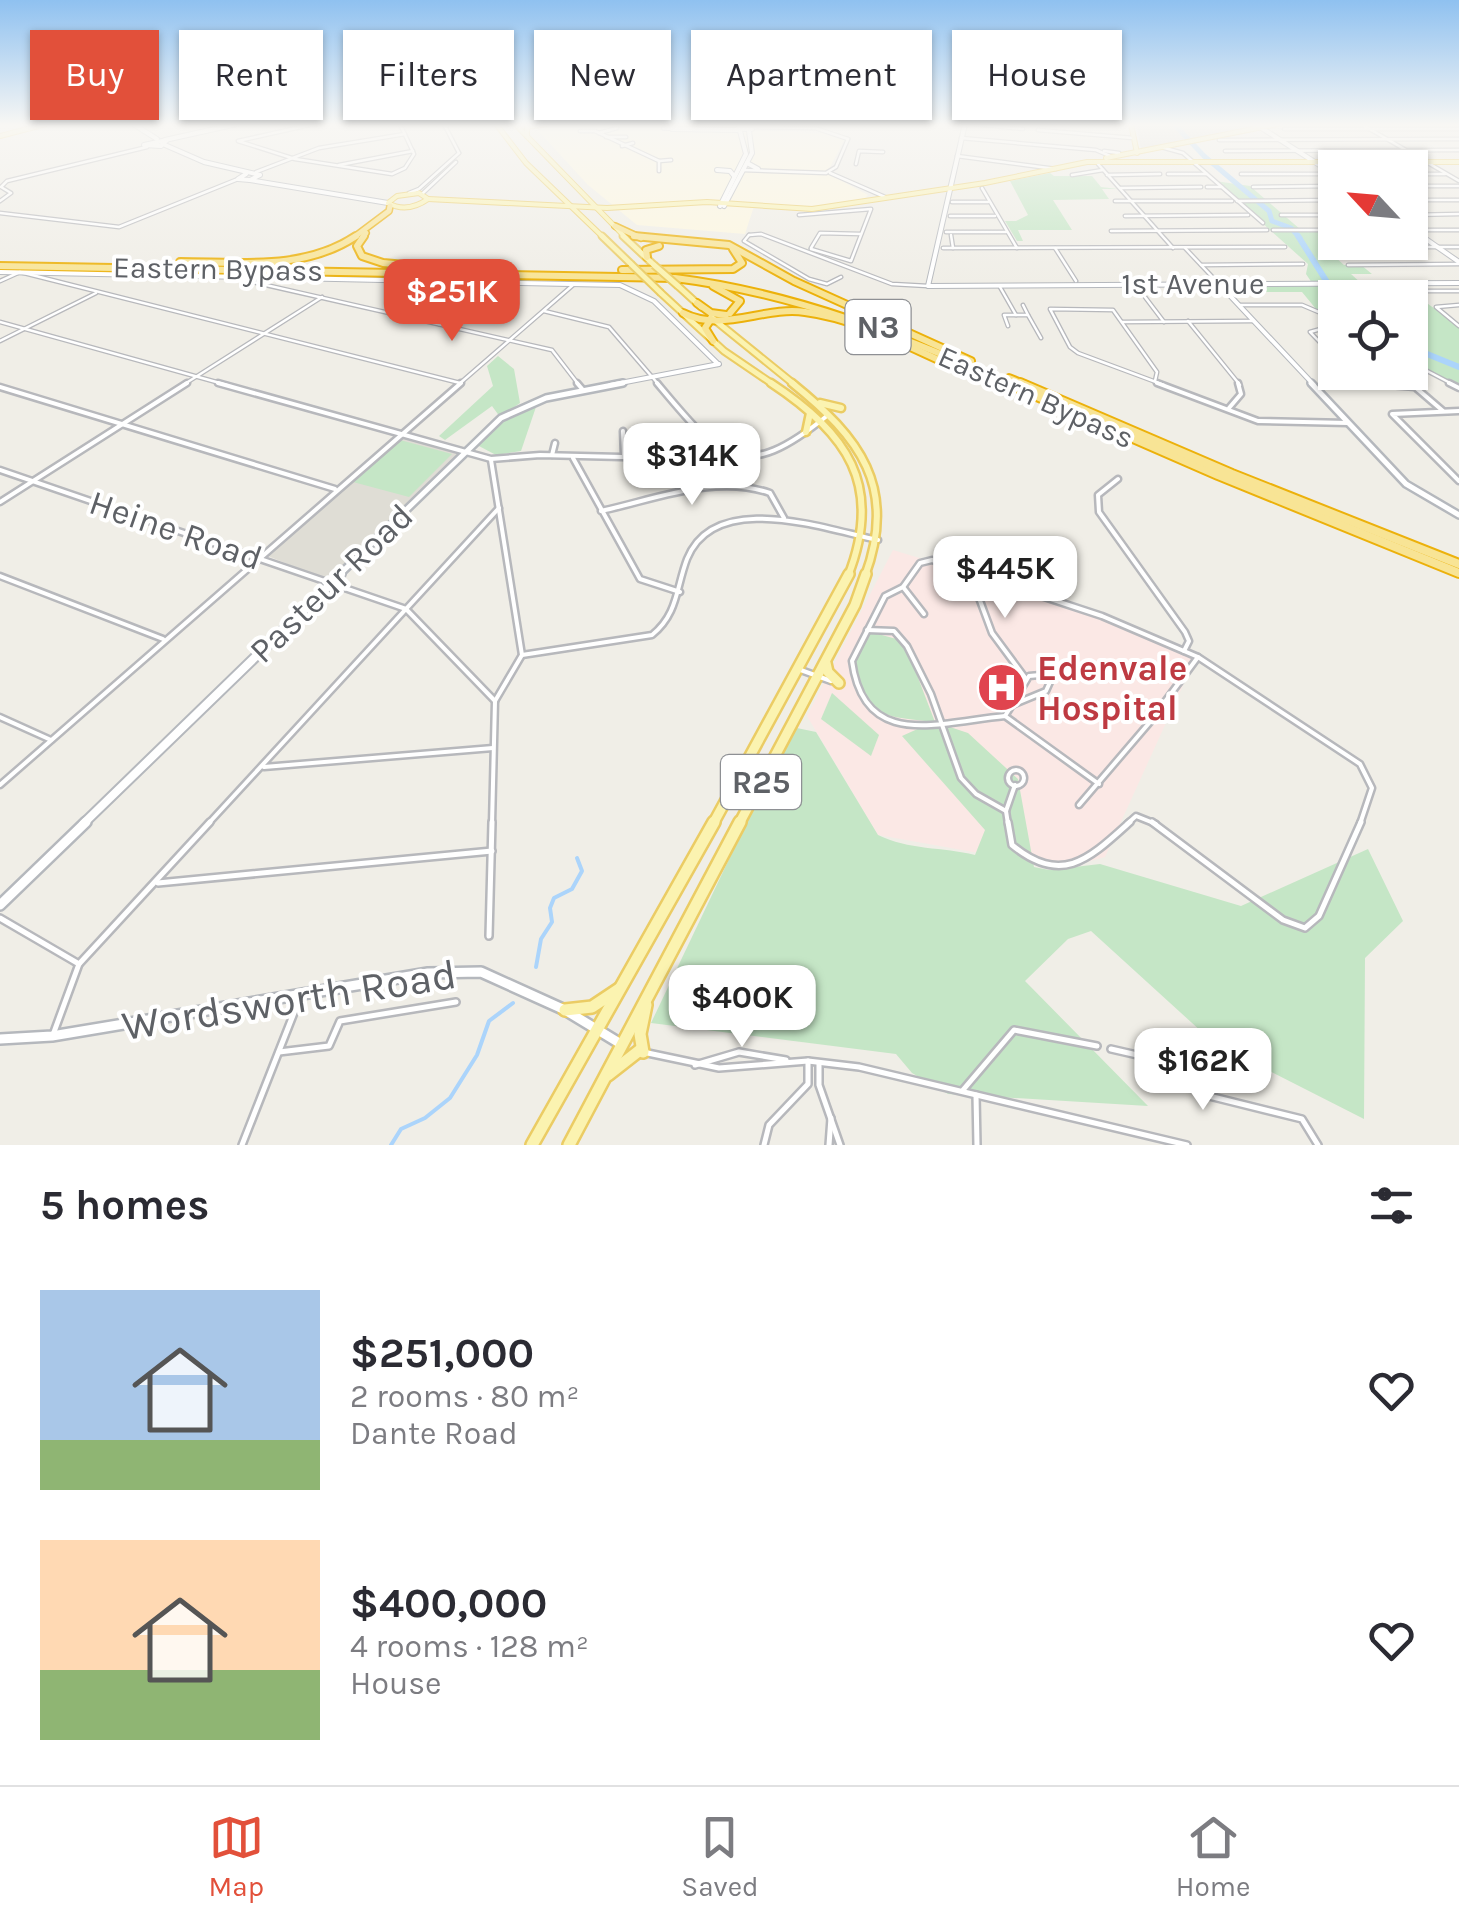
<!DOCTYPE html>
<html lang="en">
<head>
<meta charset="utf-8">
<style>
	:root { --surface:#fff; --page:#f2f2f3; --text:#2b2b33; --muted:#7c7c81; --line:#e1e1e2; --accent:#e2503a }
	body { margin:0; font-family:Karla,sans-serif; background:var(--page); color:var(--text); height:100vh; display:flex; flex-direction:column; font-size:38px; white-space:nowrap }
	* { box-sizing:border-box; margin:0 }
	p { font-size:32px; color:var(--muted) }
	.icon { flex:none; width:55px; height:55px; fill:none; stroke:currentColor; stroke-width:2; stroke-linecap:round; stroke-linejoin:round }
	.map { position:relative; height:1145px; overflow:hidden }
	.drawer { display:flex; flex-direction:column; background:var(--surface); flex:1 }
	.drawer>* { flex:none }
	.banner { position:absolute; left:30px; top:30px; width:1400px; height:90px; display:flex; gap:20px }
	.needle { width:65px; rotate:296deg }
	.fabs { position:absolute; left:1318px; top:150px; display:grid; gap:20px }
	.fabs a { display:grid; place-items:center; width:110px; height:110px; border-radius:0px; background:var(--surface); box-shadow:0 2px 8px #0004; font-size:50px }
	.price { position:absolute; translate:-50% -85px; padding:0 22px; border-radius:20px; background:#fff; color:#222; font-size:32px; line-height:65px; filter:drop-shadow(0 2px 5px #0008) }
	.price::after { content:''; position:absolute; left:50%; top:60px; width:30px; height:22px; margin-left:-15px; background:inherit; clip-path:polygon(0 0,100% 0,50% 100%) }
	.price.on { background:var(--accent); color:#fff }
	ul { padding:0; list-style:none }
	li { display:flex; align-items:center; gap:30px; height:250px; padding:0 40px }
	li span { display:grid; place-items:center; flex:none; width:280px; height:200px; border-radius:0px; color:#555 }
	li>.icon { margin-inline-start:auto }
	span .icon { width:120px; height:120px; fill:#fffc; stroke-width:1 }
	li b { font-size:42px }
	h2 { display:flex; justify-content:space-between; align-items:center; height:120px; padding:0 40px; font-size:42px }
	.chip { padding:0 35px; border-radius:0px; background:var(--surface); box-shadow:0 2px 8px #0004; font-size:35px; line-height:90px }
	.chip.on { background:var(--accent); color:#fff }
	.menu { display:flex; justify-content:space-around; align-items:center; height:140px; border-top:2px solid var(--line); background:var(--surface); font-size:28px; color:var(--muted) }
	.menu a { display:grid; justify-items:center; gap:5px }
	.menu .on { color:var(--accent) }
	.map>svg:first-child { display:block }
</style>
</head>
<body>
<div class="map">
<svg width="1459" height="1145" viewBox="0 0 1459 1145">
	<rect width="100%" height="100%" fill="#f0eee7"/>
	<polygon fill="#fdf7df" points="532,124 737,124 755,130 838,134 845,138 827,173 868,195 864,199 814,207 755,203 745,234 637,225 588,185"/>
	<polygon fill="#dfddd9" points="1136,124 1246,124 1255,127 1141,149"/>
	<polygon fill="#dfddd5" points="404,437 467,448 329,581 268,556"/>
	<polygon fill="#fbe8e5" points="893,550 1018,588 1166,643 1195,659 1105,857 1063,868 878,835 807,716"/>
	<g fill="#c5e6c6">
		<polygon points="1050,173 1054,176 1092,176 1101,187 1118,189 1102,189 1109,199 1053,200 1072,230 1018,230 1023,241 1017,241 1005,221 1016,221 1028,215 1010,181"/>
		<polygon points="1215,181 1250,186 1301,230 1320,231 1348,255 1334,256 1344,265 1361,265 1372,274 1351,274 1362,284 1400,284 1459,326 1459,386 1410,360 1410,298 1335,298 1335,319 1316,309 1302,292 1227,292 1220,284 1312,283 1306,274 1308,264"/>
		<polygon points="498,356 514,369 520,403 500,417 492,406 445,440 439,436 493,386 487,366"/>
		<polygon points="537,404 521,451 496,455 477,445 505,419"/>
		<polygon points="400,440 452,454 409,497 353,482"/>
		<path d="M867 631 904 641 935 722 968 733 1018 779 1034 867 1049 870 1100 864 1241 906 1368 849 1403 921 1365 958 1364 1119 1214 1043 1091 931 1068 939 1025 981 1148 1106 948 1094 912 1073 896 1054 651 1023 792 727 816 732 878 835C908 850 943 847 975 855L985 830 902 736 933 722C877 715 873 719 853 664Z"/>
		<polygon points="832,693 879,735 871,756 821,719"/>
	</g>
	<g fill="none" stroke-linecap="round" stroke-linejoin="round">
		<g stroke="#abd4fb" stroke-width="4">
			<polyline points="536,967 541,939 552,922 550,908 554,898 572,889 582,871 577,858"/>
			<polyline points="391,1145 401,1129 425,1118 450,1098 477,1055 489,1021 513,1003"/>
		</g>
		<polyline stroke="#abd4fb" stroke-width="5" points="1174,124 1204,156 1269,211 1272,221 1291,228 1300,238"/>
		<g stroke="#abd4fb" stroke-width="6">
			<polyline points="1298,236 1337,298"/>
			<polyline points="1410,347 1459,367"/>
		</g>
		<defs>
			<g id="street-far2">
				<polyline points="314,124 238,141 295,159 392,174 405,168 414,154 400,124"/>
				<polyline points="444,124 459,153"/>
				<polyline points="974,124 1023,129"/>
				<polyline points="1248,124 1260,127"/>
				<polyline points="1361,124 1459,181"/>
				<polyline points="751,127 815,128 848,139"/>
				<polyline points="1284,129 1459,129"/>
				<polyline points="1038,130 1133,138"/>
				<polyline points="580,131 595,131 659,161 659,171"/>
				<polyline points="599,133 617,128"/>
				<polyline points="606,137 626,137"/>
				<polyline points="961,138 1096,150 1110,156"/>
				<polyline points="1219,140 1459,139"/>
				<polyline points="622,146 633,143"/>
				<polyline points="1161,147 1183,153 1263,223"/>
				<polyline points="1104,151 1119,153"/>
				<polyline points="1225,151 1459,150"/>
				<polyline points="957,156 1056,169"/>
				<polyline points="659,161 671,160"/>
				<polyline points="856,164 859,151 883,152"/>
				<polyline points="1098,164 1173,248"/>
				<polyline points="339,165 413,151"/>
				<polyline points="743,170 826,173 836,167 848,139"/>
				<polyline points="256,172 319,148 405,134"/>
				<polyline points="830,173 885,197"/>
				<polyline points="1168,174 1207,174"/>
				<polyline points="1241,174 1331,174"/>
				<polyline points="1410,174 1445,174"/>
				<polyline points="1072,175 1103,170"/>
				<polyline points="1107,175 1160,174"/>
				<polyline points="1410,186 1459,186"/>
				<polyline points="1207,187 1222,187"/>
				<polyline points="1253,187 1335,186"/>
				<polyline points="982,188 1017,248"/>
				<polyline points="1120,188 1201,187"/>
				<polyline points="409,193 419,189 459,153"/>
				<polyline points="422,194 456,162"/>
				<polyline points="1410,200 1459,200"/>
				<polyline points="0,201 11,193 1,187 7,181 147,147"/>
				<polyline points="1115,201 1232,201"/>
				<polyline points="1237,201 1335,200"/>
				<polyline points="952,202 988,202"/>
				<polyline points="0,213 119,227 238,179"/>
				<polyline points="799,215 871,209 851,261 811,249"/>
				<polyline points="1281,215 1335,215"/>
				<polyline points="1410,215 1459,214"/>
				<polyline points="950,216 995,216"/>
				<polyline points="1125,216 1248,215"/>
				<polyline points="1273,230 1335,230"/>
				<polyline points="1414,230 1459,230"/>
				<polyline points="1111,231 1267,230"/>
				<polyline points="946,232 1006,232"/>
				<polyline points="749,235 761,234 892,284 928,286"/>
				<polyline points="749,235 744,241 809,279 827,284 841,277"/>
				<polyline points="951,235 953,248"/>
				<polyline points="1335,247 1459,247"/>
				<polyline points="811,248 820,233 861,234"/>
				<polyline points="943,248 1285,247"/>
				<polyline points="1055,248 1076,281"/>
				<polyline points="1185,248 1219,284"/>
				<polyline points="1201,265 1303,264"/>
				<polyline points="1348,265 1459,264"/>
				<polyline points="235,278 552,350 579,385"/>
				<polyline points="0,281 20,272 460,383"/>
				<polyline points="1000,287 1016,315 1004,315 1008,326"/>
				<polyline points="1420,291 1459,291"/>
				<polyline points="1145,297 1164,322"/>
				<polyline points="1023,305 1028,315"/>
				<polyline points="1239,305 1302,305 1335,319"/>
				<polyline points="1459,305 1436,307 1459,326"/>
				<polyline points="544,311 609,327 659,385"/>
				<polyline points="1016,315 1028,315 1041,338"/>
				<polyline points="1188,321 1240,385"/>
				<polyline points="0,322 227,385"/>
				<polyline points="1122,322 1253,321"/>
				<polyline points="439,324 494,282"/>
				<polyline points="1335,325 1310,332 1335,358"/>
				<polyline points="0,341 96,293"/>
				<polyline points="1410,362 1454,385"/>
				<polyline points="1350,372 1364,384 1388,385"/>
				<polyline points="1155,381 1157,372 1113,310 1050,309 1070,347 1078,353 1164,385"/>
				<polyline points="183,385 322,297"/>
				<polyline points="458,385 573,285"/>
			</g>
			<g id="street-far1">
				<polyline points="218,383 491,459 540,455 662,458"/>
				<polyline points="577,383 583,390"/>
				<path d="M657 383C719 457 740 487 828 415"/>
				<polyline points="1157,383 1258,421 1348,423"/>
				<polyline points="1363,383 1415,387 1443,411"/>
				<polyline points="1449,383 1459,388"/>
				<polyline points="0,387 335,489"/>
				<polyline points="1229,408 1241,394 1238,383"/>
				<polyline points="1459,411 1392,414 1459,481"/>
				<polyline points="623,431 624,456"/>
				<polyline points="552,455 555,443"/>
				<polyline points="573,458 640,579 680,592"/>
				<polyline points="491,460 522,655 495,701"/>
				<polyline points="0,470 406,609 495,701 492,824"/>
				<polyline points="1118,479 1098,495 1099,512 1185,632 1189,641 1184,651"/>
				<polyline points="0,502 187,383"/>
				<path d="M601 511C656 499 716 474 770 493L784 518"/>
				<polyline points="969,571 992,633 1026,679"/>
				<polyline points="0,576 163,639"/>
				<polyline points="903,587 924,614"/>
				<polyline points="867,630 894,631 907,646 931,694 961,778 976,794 1006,811 1015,785"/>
				<path d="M522 655 652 635C678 614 676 588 687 559 715 489 824 529 878 540"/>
				<polyline points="798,669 831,681"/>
				<polygon points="1040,675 1050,682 1046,691 1012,705 1029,676"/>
				<polyline points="1005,716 1012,705"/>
				<polyline points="0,717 51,740"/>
				<polyline points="264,767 493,748"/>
				<circle cx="1016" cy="778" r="8"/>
				<path d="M1099 784 1005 716C939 722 864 751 852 661L885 596 903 587 920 563 932 560 1102 616 1198 657 1360 764 1372 788 1360 824"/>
				<polyline points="0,785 461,383"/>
				<polyline points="1079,805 1150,722 1198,657"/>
				<polyline points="1006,811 1008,824"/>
				<polyline points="208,824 499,508"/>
				<polyline points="1127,824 1136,816 1156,824"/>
			</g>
			<g id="street">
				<path d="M1008 822 1012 845C1062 886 1089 859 1130 822"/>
				<polyline points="1152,822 1283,920 1305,928 1319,916 1361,822"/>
				<polyline points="158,883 492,851"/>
				<polyline points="0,918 79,964"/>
				<polyline points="489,936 492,822"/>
				<polyline points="54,1032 79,964 210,822"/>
				<polyline points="1111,1049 1159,1060 1205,1095 1302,1119 1318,1145"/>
				<polyline points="279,1052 329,1046 340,1021 456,1002"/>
				<polyline points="643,1052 719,1068 808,1061 859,1067 1187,1145"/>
				<polyline points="819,1064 819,1085 840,1145"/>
				<polyline points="695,1065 739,1052 786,1060"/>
				<polyline points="963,1090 1014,1030 1097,1046"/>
				<polyline points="976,1095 977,1145"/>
				<polyline points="242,1145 301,995"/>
				<polyline points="764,1145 769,1125 808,1084 808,1061"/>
				<polyline points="829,1145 831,1118"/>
			</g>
			<g id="secondary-far3">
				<polyline points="133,124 157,139"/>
				<polyline points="965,124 928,286 1459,283"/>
				<polygon points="670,126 676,128 664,128"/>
				<polygon points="743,126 752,129 737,129"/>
				<polyline points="1260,127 1335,175"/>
				<polyline points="672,129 737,130"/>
				<polyline points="165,140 237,124"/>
				<polygon points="167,140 161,146 144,145"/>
				<polyline points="165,145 204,162 260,175 250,180 238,179 246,174"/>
				<polyline points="747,163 758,169"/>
				<polyline points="717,170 730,171 734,176"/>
				<polyline points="250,180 388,203"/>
				<polyline points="720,206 746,154 740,131"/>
				<polyline points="724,206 752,153 749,131"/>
				<polyline points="1410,228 1459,262"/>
				<polyline points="0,272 620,285 654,301 718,364"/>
				<polyline points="1220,285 1314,385"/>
				<polyline points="610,385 719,364"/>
			</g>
			<g id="secondary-far2">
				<polyline points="1311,383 1406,484 1459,515"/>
				<polyline points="338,576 501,418 546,398 623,383"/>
			</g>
			<polyline id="secondary-far1" points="83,824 341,574"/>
			<g id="secondary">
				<polyline points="0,905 86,822"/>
				<polyline points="0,1039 52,1036 428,973 481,972 565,1010 621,1044"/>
			</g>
			<g id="primary-far4">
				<polyline points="496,124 526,163 604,238"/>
				<polyline points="515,124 626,238"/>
				<polyline points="1131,124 1137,153"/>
				<polyline points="0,136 46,124"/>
				<polyline points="527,136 527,127 547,124"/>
				<polyline points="1106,158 1278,124"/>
				<path d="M419 193 428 199C415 208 402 211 388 203L397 196Z"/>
				<polyline points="428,199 607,208 707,202 812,209 985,183 1087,162 1459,162"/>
			</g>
			<g id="primary-far3">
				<polyline points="602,236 631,264"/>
				<polyline points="623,236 654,265"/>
				<polyline points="678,286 701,307"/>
				<polyline points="661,293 724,351 774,385"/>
				<polyline points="711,317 795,385"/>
			</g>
			<g id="primary-far2">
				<path d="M771 383C847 433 884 485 848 576"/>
				<path d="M792 383C860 438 898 487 865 576"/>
				<polyline points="820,403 841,408"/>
				<polyline points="806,432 810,413"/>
			</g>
			<g id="primary-far1">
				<polyline points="826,663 828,672 839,683"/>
				<polyline points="713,824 849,574"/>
				<polyline points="739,824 855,605 866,574"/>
			</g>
			<g id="primary">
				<polyline points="565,1010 592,1007 619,989"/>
				<polyline points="643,1052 640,1034 646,1005"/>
				<polyline points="608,1075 640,1050"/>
				<polyline points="532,1145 714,822"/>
				<polyline points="569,1145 740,822"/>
			</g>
			<g id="highway-far2">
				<polyline points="615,226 641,238"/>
				<polyline points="353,238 389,211 390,206"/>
				<polyline points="362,238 366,233"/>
			</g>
			<g id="highway-far1">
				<polyline points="364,236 357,246 362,256 383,263 428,267"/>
				<polyline points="634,236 729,245 794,281 971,361"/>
				<polyline points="647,257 646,250 659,246"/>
				<path d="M180 262C240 262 304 271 356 236"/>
				<path d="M0 266 675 278C795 293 903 336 1013 385"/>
				<polyline points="622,270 733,269 742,263 733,249"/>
				<polyline points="713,286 740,301 730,313"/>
				<polyline points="697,303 711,313 726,315"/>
				<path d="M683 313C722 333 764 306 805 312 859 319 910 348 959 369"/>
				<polyline points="711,319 705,328 713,341"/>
				<polyline points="1009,378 1026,385"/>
			</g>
			<g id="highway">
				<polyline points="1007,383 1218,475 1459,573"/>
				<polyline points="1020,383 1232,474 1459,564"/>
			</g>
		</defs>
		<use href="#street-far2" stroke="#b7b8bc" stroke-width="5"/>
		<use href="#street-far1" stroke="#b7b8bc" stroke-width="9"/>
		<use href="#street" stroke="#b7b8bc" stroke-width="10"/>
		<use href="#secondary-far3" stroke="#b5b8bd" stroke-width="6"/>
		<use href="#secondary-far2" stroke="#b5b8bd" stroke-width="10"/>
		<use href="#secondary-far1" stroke="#b5b8bd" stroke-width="12"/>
		<use href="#secondary" stroke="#b5b8bd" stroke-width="14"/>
		<use href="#primary-far4" stroke="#ebcc64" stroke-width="6"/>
		<use href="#primary-far3" stroke="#ebcc64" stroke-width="9"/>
		<use href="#primary-far2" stroke="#ebcc64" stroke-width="11"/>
		<use href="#primary-far1" stroke="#ebcc64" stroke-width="14"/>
		<use href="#primary" stroke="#ebcc64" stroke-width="16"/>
		<use href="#highway-far2" stroke="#ecb10b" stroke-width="8"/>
		<use href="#highway-far1" stroke="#ecb10b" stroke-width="10"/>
		<use href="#highway" stroke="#ecb10b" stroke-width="12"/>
		<use href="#street-far2" stroke="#fff" stroke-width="2.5"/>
		<use href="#street-far1" stroke="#fff" stroke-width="4"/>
		<use href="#street" stroke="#fff" stroke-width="5"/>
		<use href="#secondary-far3" stroke="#fff" stroke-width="4"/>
		<use href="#secondary-far2" stroke="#fff" stroke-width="5"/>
		<use href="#secondary-far1" stroke="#fff" stroke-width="8"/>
		<use href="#secondary" stroke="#fff" stroke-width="9"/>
		<use href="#primary-far4" stroke="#fbf3b0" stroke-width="4"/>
		<use href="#primary-far3" stroke="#fbf3b0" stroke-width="5"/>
		<use href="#primary-far2" stroke="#fbf3b0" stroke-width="6"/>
		<use href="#primary-far1" stroke="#fbf3b0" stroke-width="9"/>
		<use href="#primary" stroke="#fbf3b0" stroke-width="11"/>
		<use href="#highway-far2" stroke="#f8e495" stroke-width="5"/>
		<use href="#highway-far1" stroke="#f8e495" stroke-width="6"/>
		<use href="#highway" stroke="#f8e495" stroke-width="8"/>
		<defs>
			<g id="primary-bridge">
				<polyline points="631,264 661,293"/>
				<polyline points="654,265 678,286"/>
			</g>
		</defs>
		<use href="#primary-bridge" stroke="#ebcc64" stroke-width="9" stroke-linecap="butt"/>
		<use href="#primary-bridge" stroke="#fbf3b0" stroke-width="5"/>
	</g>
	<linearGradient id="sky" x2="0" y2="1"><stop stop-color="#8fc1f0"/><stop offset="0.44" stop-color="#f8f7f4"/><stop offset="1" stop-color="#f8f7f4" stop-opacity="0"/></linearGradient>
	<rect width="1459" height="284" fill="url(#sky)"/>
	<defs>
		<symbol id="hospital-disc" viewBox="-11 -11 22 22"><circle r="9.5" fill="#e0444e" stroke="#fff"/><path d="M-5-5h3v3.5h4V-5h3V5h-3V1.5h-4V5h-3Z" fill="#fff"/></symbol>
	</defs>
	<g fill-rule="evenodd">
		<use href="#hospital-disc" x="974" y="660" width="55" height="55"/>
	</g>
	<g text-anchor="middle" stroke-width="8" stroke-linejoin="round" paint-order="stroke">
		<g font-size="30" fill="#5e6166" stroke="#fff">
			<text transform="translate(218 269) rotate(1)" y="10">Eastern Bypass</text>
			<text x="1193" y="294">1st Avenue</text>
			<text transform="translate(1036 397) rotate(24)" y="10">Eastern Bypass</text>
		</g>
		<g fill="#fff" stroke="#8e9094" stroke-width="2.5">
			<rect x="845.5" y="300" width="65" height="54" rx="8"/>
			<rect x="721" y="755" width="80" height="54" rx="8"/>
		</g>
		<g font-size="32" font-weight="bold" fill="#5e6166">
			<text x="878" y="338">N3</text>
			<text x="761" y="793">R25</text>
		</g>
		<g font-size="35" fill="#5e6166" stroke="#fff">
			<text transform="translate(176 530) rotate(19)" y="12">Heine Road</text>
			<text transform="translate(331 583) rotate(-44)" y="12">Pasteur Road</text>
		</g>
		<g font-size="35" font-weight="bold" fill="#be3a42" stroke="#fff" text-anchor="start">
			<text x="1037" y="680">Edenvale<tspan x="1037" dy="40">Hospital</tspan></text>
		</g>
		<g font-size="42" fill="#5e6166" stroke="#fff">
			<text transform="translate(289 999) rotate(-9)" y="15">Wordsworth Road</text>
		</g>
	</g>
</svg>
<div class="fabs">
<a><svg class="needle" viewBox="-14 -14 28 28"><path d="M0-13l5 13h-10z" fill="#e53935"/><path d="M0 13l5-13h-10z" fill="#7c7c81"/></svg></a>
<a><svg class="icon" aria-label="locate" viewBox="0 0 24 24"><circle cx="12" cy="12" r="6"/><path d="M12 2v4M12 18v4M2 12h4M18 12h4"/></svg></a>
</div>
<b class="price on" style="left:452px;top:344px">$251K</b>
<b class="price" style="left:692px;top:508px">$314K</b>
<b class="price" style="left:1005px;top:621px">$445K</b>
<b class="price" style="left:742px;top:1050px">$400K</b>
<b class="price" style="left:1203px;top:1113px">$162K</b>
<div class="banner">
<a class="chip on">Buy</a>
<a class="chip">Rent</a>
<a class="chip">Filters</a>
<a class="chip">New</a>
<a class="chip">Apartment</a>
<a class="chip">House</a>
</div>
</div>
<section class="drawer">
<h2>5 homes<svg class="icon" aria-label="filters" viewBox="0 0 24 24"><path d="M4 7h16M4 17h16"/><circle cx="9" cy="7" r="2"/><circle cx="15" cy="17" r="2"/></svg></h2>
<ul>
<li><span style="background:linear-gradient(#a9c7e8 75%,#8fb573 0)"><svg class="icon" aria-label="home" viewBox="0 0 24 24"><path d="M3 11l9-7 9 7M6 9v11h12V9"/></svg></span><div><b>$251,000</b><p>2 rooms · 80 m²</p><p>Dante Road</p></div><svg class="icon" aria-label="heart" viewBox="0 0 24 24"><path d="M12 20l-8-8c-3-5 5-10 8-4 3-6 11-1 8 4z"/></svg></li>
<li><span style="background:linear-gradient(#ffd9b3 65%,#8fb573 0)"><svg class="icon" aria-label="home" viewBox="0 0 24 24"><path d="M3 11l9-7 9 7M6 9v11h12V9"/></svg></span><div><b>$400,000</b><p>4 rooms · 128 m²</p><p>House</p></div><svg class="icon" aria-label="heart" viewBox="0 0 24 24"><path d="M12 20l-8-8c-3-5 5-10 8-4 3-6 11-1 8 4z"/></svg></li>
</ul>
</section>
<nav class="menu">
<a class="on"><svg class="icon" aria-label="map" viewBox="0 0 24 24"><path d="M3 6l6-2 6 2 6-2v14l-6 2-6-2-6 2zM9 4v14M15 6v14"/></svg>Map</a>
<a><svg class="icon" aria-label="saved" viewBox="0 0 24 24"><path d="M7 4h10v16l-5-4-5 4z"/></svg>Saved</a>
<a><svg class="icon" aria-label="home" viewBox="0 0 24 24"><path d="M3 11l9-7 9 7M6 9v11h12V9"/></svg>Home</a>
</nav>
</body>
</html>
